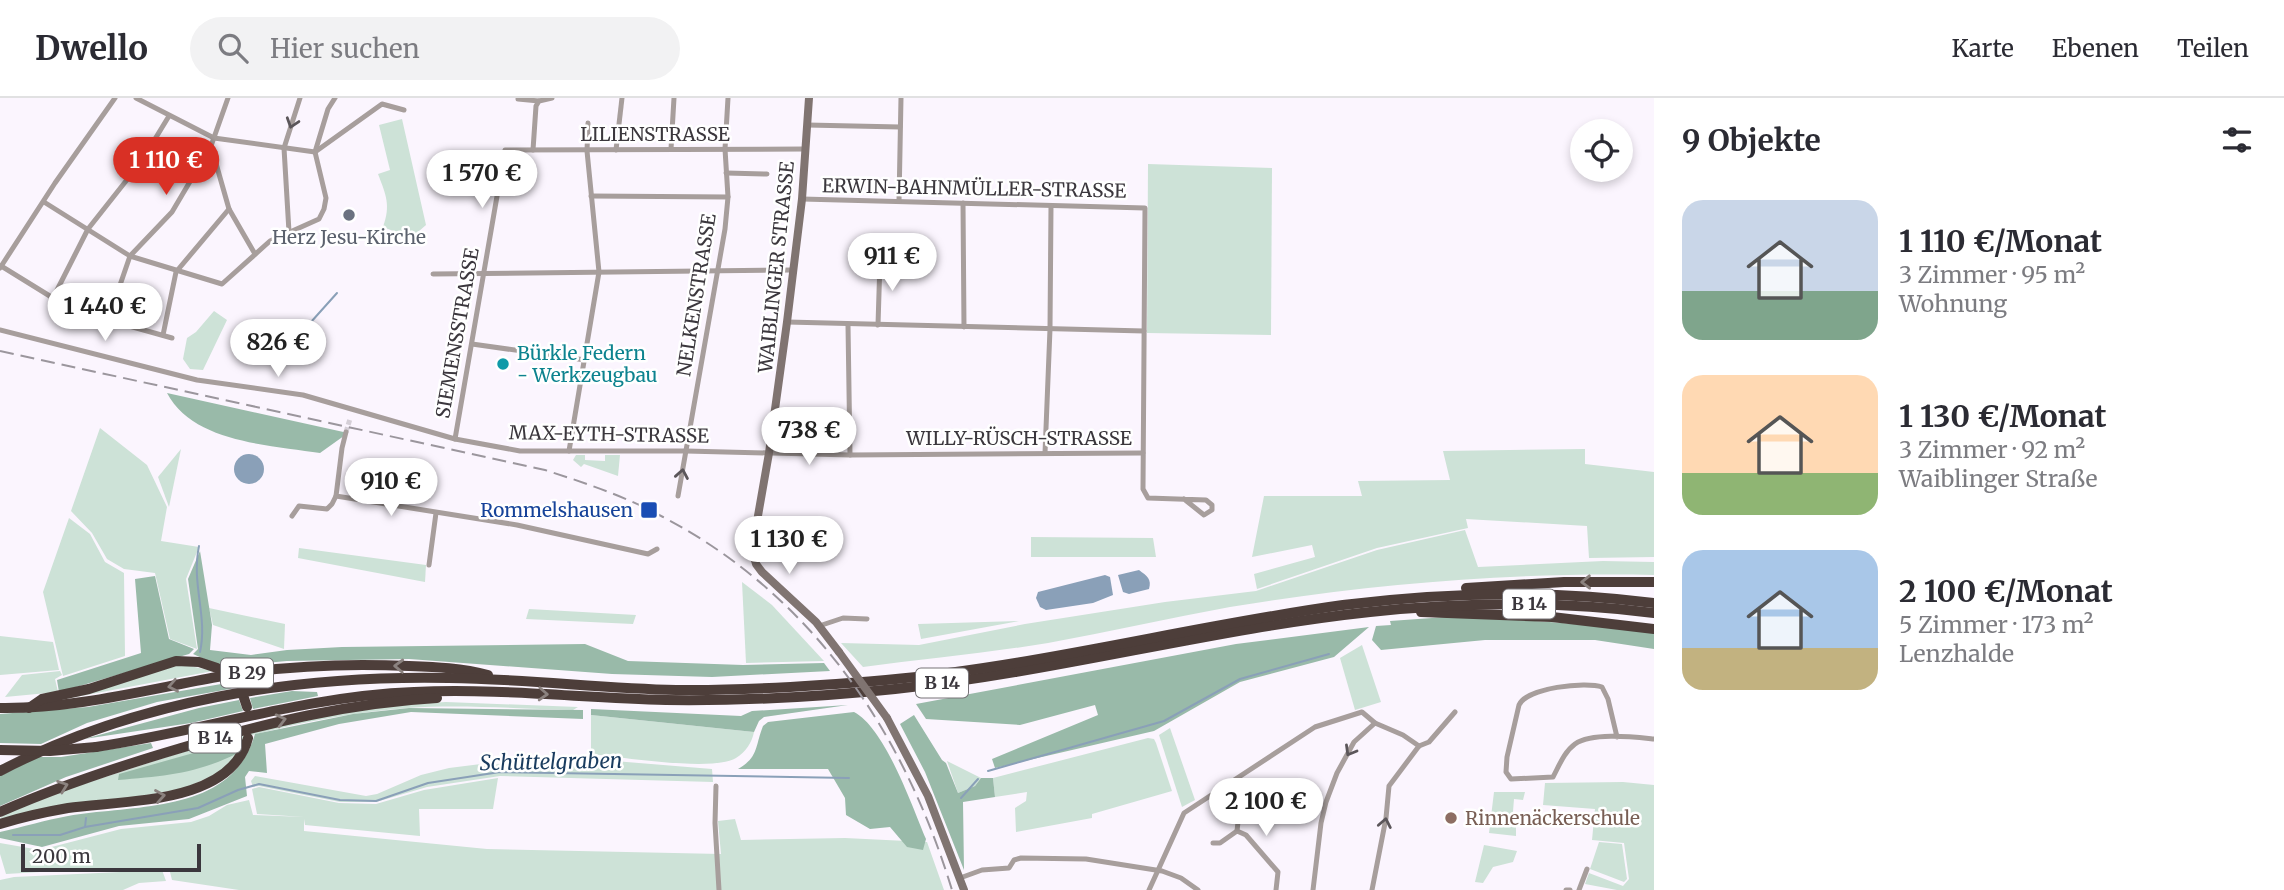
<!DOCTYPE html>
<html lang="de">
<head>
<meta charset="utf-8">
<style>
	:root { --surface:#fff; --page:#f2f2f3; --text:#2b2b33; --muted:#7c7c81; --line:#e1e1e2; --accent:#d93025 }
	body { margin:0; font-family:Merriweather,serif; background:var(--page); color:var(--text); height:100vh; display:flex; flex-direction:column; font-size:26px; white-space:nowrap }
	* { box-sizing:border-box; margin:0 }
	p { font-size:23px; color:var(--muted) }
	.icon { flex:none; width:38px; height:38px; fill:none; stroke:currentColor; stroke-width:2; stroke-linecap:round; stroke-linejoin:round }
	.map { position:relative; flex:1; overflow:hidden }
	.drawer { display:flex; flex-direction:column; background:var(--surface); width:630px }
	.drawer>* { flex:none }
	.buttons { position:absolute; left:1570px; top:21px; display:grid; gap:14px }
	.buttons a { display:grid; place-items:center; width:63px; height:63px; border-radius:50%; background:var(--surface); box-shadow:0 4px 10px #0003; font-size:35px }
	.scale { position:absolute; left:21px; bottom:18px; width:180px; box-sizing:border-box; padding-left:7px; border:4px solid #3b373d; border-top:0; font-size:19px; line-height:24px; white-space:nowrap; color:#3b373d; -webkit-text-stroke:5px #fff; paint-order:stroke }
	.price { position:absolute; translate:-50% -60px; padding:0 16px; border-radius:24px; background:#fff; color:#222; font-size:23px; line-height:46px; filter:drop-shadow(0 2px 4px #0008) }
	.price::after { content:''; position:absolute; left:50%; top:42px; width:21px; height:16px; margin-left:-10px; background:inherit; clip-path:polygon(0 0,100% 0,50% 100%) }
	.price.on { background:var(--accent); color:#fff }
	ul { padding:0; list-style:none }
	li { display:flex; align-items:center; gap:21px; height:175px; padding:0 28px }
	li span { display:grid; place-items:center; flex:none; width:196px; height:140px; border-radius:21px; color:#555 }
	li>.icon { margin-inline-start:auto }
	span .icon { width:84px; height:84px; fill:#fffc; stroke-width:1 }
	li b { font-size:30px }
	h2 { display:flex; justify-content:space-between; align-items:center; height:84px; padding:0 28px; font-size:30px }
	header { display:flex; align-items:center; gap:42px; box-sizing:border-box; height:98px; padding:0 35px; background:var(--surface); border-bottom:2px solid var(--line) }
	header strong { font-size:33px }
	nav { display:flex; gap:38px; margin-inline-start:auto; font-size:24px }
	.search { width:490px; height:63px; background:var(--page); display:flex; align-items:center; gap:18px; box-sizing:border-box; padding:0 24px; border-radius:38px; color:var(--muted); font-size:26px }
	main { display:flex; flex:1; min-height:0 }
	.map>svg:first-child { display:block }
</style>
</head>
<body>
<header>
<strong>Dwello</strong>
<div class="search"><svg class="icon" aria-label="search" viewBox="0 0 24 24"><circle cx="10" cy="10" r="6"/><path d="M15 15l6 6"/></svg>Hier suchen</div>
<nav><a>Karte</a><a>Ebenen</a><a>Teilen</a></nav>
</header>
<main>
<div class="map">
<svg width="1654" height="792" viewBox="0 0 1654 792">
	<rect width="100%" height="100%" fill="#fbf5fe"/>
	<g fill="#cde2d7">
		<path d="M402 21 426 127 411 140 383 129C391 107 386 97 378 76L390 72 379 27Z"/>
		<polygon points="1148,66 1272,70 1271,237 1147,235"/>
		<polygon points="214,213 227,222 203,272 190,271 183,261 187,240 196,234"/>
		<polygon points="100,330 147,367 167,409 161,443 199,449 186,481 197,551 170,541 155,475 124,471 107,461 92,435 71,413"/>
		<polygon points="181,351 169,409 158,379"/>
		<polygon points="1585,351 1585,366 1654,374 1654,459 1589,460 1587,428 1466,421 1468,430 1377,450 1257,491 1254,476 1315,459 1312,447 1252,459 1264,398 1362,398 1358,383 1450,382 1443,353"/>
		<polygon points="576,357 585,357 585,362 605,363 605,357 620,357 618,378 584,366 581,369 573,362"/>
		<polygon points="69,420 90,436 105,464 124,475 125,558 63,578 43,494"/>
		<path d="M1465 432 1478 469 1603 463 1654 464V477C1513 474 1370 486 1230 509 1169 520 1109 534 1048 545 987 555 924 561 863 569L841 545 919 547 1025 526 1165 504 1256 493 1377 452Z"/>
		<polygon points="1031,439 1153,440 1156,459 1031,459"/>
		<polygon points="299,450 426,467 425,484 298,460"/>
		<polygon points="742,484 772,507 824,563 746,565"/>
		<polygon points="209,510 285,526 284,551 213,527"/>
		<polygon points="529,511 636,517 633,526 526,521"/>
		<polygon points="1019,523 921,541 918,526"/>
		<polygon points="0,538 53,544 59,572 0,577"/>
		<polygon points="1362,547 1381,604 1355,612 1340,560"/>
		<polygon points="181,566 213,573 60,602"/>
		<polygon points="60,573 62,577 55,581 58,594 5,599 22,577"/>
		<path d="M446 604 578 609 573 612C518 611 462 606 408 610 353 614 297 625 245 639L242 648 225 672 185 690 0 724V720C28 700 67 692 99 681 211 644 326 609 446 604Z"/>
		<path d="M591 617 754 634C752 644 746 654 736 660 713 674 621 659 591 656Z"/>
		<polygon points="1170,630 1195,702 1182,709 1159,637"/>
		<polygon points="1148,640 1154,641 1156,645 1172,693 1092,716 1092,720 1016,734 1015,710 1026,703 1027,694 995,699 993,680"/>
		<polygon points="590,661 712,671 713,684 500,678 427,689 376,704 340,704 259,688 253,689 251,683 255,678 366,698 377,696 421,677 449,670 481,666 576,668"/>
		<polygon points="947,663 981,680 975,688 958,695"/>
		<polygon points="498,680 493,711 419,711 420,738 305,727 304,721 304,733 487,751 721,756 718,723 735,721 741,742 845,740 927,744 944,792 239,792 172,782 169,770 91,771 6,776 0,756 0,745 40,752 121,731 191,724 209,718 227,707 249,702 253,717 305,719 257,716 252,691 259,689 339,705 376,706 424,692"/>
		<polygon points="1623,684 1654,687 1654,792 1617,792 1585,786 1589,775 1623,788 1629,781 1624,745 1592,742 1595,711 1543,707 1545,685"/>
		<polygon points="1494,694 1525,694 1523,702 1514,701 1512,726 1516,724 1516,738 1489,735"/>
		<polygon points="1599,744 1622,746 1627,781 1624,784 1590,771"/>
		<polygon points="1484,747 1517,753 1513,764 1493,769 1483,785 1475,784"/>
		<polygon points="162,772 166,783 139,785 123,792 0,792 0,782 14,779"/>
	</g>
	<g fill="#99baa9">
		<path d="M167 295 348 335 320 355C271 347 193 345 167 295Z"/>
		<polygon points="200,453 212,527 210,552 251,557 287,552 342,549 585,546 628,563 743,567 824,565 830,573 712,579 612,576 409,561 287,563 222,569 193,556 198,551 188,481"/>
		<polygon points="155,478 169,541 194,551 189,556 59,594 57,582 141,555 135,481"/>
		<path d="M1446 519C1516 521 1584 525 1654 535V551L1595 542H1485L1381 552 1372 542 1376 528 1391 527 1390 523Z"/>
		<polygon points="1369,529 1334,559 1240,584 1154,633 995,670 992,661 1098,617 1095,607 1020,627 926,621 916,606 1236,546"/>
		<polygon points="262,579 263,585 157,604 87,625 41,646 0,645 0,616 88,609"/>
		<polygon points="292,593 317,594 318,598 253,611 250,600"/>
		<polygon points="239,602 243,613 191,625 84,641 199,610"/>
		<polygon points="848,607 764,619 759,623 754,634 591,617 591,611 741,618 752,613"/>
		<path d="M409 610 583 612V621L411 614 339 626 265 646 267 675 249 673 245 679 247 698 189 721 119 728 42 749 0 740V734C23 729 45 722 68 718 135 706 232 717 255 636L353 616Z"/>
		<path d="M854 614C885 630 912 708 926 741L923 752 907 749 890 729 870 731 846 717 845 700 828 671H738C759 659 755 648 763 628L768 624Z"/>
		<polygon points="914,617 942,662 946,665 958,695 975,688 981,680 993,680 995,699 963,704 964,772 925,674 900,626"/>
		<path d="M243 641 238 655C196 676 164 678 118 682L119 676Z"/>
		<polygon points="151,645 153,650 66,679 0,708 0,678 37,659 61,659"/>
	</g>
	<g fill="#8aa0b8">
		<circle cx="249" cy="371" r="15"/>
		<path d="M1139 472C1147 478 1152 481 1149 491L1129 496 1123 494 1118 477Z"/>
		<polygon points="1105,477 1110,479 1113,497 1093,505 1046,512 1040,509 1036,500 1038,494"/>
	</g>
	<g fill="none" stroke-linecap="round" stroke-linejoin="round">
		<g stroke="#8aa0b8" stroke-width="2">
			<polyline points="271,260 311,224 337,195"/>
			<path d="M199 448C191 487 208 518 200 554"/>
			<polyline points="988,673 1164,623 1240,581 1329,556"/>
			<polyline points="961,700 978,681"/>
			<polyline points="85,729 86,720"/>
			<polyline points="13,737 60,737 85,729 198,710 238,692 259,686 340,702 376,703 428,685 500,674 849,680"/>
		</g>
		<polyline stroke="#d5cfd7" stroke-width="5" stroke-dasharray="5 2.5" stroke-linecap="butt" points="346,334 350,321"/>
		<polyline stroke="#d5cfd7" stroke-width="10" stroke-dasharray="10 5" stroke-linecap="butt" points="221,573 231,581 244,600"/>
		<g stroke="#a79e9c" stroke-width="5">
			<polyline points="136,0 214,40 315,54 382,6 404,12"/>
			<polyline points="228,0 211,48 229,111 255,156"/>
			<polyline points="518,1 539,3"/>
			<polyline points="807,27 900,29"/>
			<polyline points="671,51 674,0"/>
			<polyline points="533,52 536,8 539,3 552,0"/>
			<polyline points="616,52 622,0"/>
			<polyline points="726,75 767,76"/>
			<polyline points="591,98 728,99"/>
			<polyline points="802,101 1145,110 1143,391 1148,400 1206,402 1212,407 1212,412 1204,417 1184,401"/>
			<polyline points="899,103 901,0"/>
			<polyline points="44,104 130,158 222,186 270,143 319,121 324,111 326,100 315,54 328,11 335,0"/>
			<polyline points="963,105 964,229"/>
			<polyline points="289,134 284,50 300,0"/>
			<polyline points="1,168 53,200 108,222 172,240"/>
			<polyline points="0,170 55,85 115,0"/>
			<polyline points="433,176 793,172"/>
			<polyline points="53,200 88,131 141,64 169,18"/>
			<polyline points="108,222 130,158 172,114 211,48"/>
			<polyline points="787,224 1144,233"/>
			<polyline points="848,227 850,357"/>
			<polyline points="878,227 880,163"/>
			<polyline points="0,232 197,282 303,297 455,341 520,353 686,353 850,357 1143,355"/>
			<polyline points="163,237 176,174 229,111"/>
			<polyline points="472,246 585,262"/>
			<polyline points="346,334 342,350 336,398 517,427 648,456 657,451"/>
			<polyline points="455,341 505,52 805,51"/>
			<polyline points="569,353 599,174 587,53 588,25"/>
			<polyline points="1045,355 1050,231 1051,108"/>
			<polyline points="678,398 725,131 728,99 725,51 728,0"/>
			<polyline points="292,418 299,408 327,411 332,406 336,398"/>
			<polyline points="429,467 436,415"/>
			<polyline points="819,528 843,520 867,521"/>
			<path d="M1617 639 1608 601 1602 589C1586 583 1526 590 1519 607L1507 659 1506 674 1511 681 1553 679C1559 668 1564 654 1575 646 1592 634 1634 639 1654 641"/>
			<polyline points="716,688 715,725 719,792"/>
			<polyline points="1237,733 1238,724 1269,698"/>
			<polyline points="1213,745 1220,745 1237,733 1246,737 1278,774 1276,792"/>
			<polyline points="960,780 982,772 1009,770 1014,762 1021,760 1086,761 1162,773 1181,780 1198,792"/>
			<polyline points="1149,792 1184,715 1315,629 1362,614 1375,625"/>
			<polyline points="1313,792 1321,725 1326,704 1337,675 1354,644 1375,625 1403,637 1419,648"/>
			<polyline points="1372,792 1386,720 1389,688 1419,648 1429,644 1455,614"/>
			<polyline points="1566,792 1570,792"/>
			<polyline points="1579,792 1587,771"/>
		</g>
		<g stroke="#807471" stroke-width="8">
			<polyline points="809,0 802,101 787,224 769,355 752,452 756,466 762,474 816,524 839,554"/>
			<polyline points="887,620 928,698 964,792"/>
		</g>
		<g stroke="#4d3e3a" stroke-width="10">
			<polyline points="1466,490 1564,484 1654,484"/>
			<polyline points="1421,514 1552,519 1654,531"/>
			<polyline points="244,600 247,609"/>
			<path d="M0 610C73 611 145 592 217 579 280 568 345 565 409 568 436 569 462 570 488 577"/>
			<polyline points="29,610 42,601 89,591 176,563 199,564 217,570"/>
			<path d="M96 649C203 633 305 598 414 594 498 590 582 600 666 602 743 603 819 599 895 591 1055 574 1211 531 1370 514 1465 504 1560 503 1654 515"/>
			<path d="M0 673C136 602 296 577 449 580 525 581 600 590 676 592 746 593 816 588 886 582 1040 568 1190 528 1343 507 1446 494 1551 492 1654 505"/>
			<path d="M0 714C59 688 120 668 181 650 266 625 349 605 437 600"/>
			<path d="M0 726C22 719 45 714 68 710 123 702 231 707 248 640"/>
		</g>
		<path stroke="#9b969d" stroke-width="2" stroke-dasharray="14 7" stroke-linecap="butt" d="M0 253 545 372C585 385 625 398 663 419 812 497 904 634 952 792"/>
		<polyline stroke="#807471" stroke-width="8" points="839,554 887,620"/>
		<polyline stroke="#4d3e3a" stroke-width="10" points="0,652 50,653 96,649"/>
	</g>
	<defs><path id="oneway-chevron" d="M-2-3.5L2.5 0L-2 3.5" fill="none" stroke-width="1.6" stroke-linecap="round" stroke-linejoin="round" transform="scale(1.75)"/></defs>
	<g stroke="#5b565a">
		<use href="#oneway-chevron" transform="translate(292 25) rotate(108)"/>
		<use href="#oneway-chevron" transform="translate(682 376) rotate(-80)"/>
		<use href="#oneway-chevron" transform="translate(1350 653) rotate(120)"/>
		<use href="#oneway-chevron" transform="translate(1385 725) rotate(-79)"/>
	</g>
	<g stroke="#8b827f">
		<use href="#oneway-chevron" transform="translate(1586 484) rotate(179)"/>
		<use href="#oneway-chevron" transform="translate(399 568) rotate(-178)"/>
		<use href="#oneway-chevron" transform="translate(173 588) rotate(169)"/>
		<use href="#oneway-chevron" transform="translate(543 596) rotate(3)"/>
		<use href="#oneway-chevron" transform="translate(281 622) rotate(-14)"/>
		<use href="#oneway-chevron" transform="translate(63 688) rotate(-20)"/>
		<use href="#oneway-chevron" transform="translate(160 698) rotate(-10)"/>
	</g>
	<circle fill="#6b7280" stroke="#fff" stroke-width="2.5" cx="349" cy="117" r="7"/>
	<circle fill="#0f9aa8" stroke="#fff" stroke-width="2.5" cx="503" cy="266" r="7"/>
	<rect fill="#1a4fb4" stroke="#fff" stroke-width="2.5" x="640" y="403" width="18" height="18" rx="3.5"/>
	<circle fill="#8d6e63" stroke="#fff" stroke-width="2.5" cx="1451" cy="720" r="7"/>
	<g text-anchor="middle" stroke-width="5" stroke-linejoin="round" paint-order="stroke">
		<g fill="#fff" stroke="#767377" stroke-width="2">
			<rect x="1503" y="491.5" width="52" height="29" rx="5"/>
			<rect x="221" y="560.5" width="52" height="29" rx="5"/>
			<rect x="916" y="570.5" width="52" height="29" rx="5"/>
			<rect x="189" y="625.5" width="52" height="29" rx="5"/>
		</g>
		<g font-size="18" font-weight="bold" fill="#3b373d">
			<text x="1529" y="512">B 14</text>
			<text x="247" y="581">B 29</text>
			<text x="942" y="591">B 14</text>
			<text x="215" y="646">B 14</text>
		</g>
		<g font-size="19" fill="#3b373d" stroke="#fff">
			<text x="655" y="43">LILIENSTRASSE</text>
			<text transform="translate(974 90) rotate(1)" y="7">ERWIN-BAHNMÜLLER-STRASSE</text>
			<text transform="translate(776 169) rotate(-84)" y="7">WAIBLINGER STRASSE</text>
			<text transform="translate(696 197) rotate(-81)" y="7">NELKENSTRASSE</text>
			<text transform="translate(457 235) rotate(-80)" y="7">SIEMENSSTRASSE</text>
			<text transform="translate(609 336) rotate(1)" y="7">MAX-EYTH-STRASSE</text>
			<text x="1019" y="347">WILLY-RÜSCH-STRASSE</text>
		</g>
		<g font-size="19" fill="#5b616d" stroke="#fff">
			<text x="349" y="146">Herz Jesu-Kirche</text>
		</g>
		<g font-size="19" fill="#0d838f" stroke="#fff" text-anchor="start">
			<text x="517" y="262">Bürkle Federn<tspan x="517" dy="22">- Werkzeugbau</tspan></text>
		</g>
		<g font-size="19" fill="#164399" stroke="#fff" text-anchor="end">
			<text x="633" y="419">Rommelshausen</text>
		</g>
		<g font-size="19" fill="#785e54" stroke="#fff" text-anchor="start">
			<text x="1465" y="727">Rinnenäckerschule</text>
		</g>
		<g font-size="21" font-style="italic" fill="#1a3c5f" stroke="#fff">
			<text transform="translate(551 664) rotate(-1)" y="7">Schüttelgraben</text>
		</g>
	</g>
</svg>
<div class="buttons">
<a><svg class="icon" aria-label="locate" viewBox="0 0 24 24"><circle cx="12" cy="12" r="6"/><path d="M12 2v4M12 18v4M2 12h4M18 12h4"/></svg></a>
</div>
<div class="scale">200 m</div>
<b class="price on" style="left:166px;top:99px">1 110 €</b>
<b class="price" style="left:482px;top:112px">1 570 €</b>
<b class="price" style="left:892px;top:195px">911 €</b>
<b class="price" style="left:105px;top:245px">1 440 €</b>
<b class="price" style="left:278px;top:281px">826 €</b>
<b class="price" style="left:809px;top:369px">738 €</b>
<b class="price" style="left:391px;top:420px">910 €</b>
<b class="price" style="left:789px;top:478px">1 130 €</b>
<b class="price" style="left:1266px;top:740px">2 100 €</b>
</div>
<section class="drawer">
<h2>9 Objekte<svg class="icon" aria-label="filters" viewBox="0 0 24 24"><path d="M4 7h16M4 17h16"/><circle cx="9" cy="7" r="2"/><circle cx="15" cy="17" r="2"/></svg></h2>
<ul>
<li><span style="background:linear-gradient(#c9d6e8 65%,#7fa58c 0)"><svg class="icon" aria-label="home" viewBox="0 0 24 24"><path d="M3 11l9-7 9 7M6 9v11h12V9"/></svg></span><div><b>1 110 €/Monat</b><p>3 Zimmer · 95 m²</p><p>Wohnung</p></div></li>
<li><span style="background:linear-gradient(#ffd9b3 70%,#8fb573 0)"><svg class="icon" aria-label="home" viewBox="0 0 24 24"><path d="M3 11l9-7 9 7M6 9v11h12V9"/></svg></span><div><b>1 130 €/Monat</b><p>3 Zimmer · 92 m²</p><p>Waiblinger Straße</p></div></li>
<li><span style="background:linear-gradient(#a9c7e8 70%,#c2b280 0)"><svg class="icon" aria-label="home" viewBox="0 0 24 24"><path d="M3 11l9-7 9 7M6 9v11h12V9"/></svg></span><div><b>2 100 €/Monat</b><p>5 Zimmer · 173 m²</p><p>Lenzhalde</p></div></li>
</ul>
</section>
</main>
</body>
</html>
